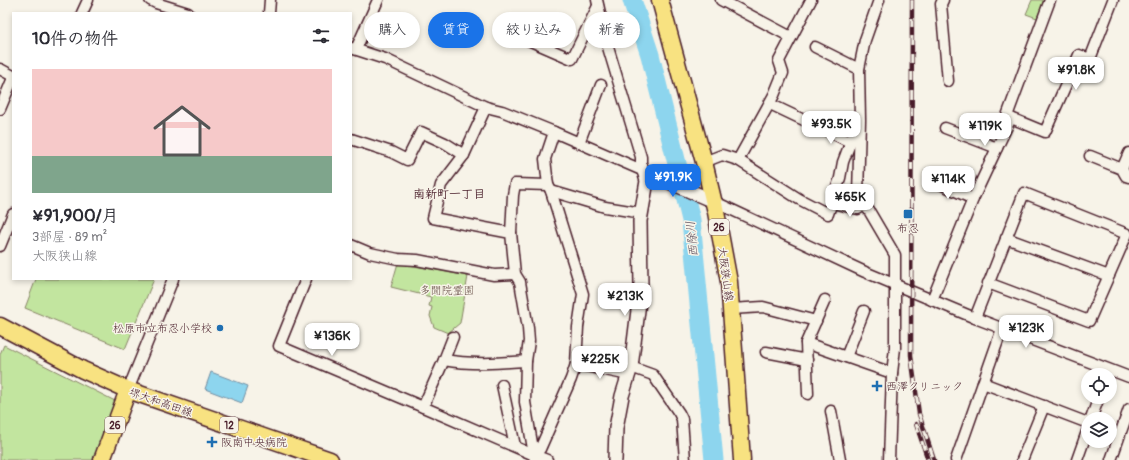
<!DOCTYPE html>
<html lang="ja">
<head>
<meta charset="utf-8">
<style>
	:root { --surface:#fff; --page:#f2f2f3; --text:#2b2b33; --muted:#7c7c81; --line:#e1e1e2; --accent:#1a73e8 }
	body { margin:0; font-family:Pangolin,"Klee One",sans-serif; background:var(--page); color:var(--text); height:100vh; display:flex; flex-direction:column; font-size:15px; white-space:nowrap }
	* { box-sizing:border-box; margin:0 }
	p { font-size:13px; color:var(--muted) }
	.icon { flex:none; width:22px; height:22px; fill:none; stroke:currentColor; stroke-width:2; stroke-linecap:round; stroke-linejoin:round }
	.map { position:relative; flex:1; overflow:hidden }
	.side { position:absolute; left:12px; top:12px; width:340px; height:268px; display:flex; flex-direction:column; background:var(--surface); border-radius:0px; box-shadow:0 2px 6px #0003 }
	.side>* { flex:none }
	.banner { position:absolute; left:364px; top:12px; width:380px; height:36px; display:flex; gap:8px }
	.controls { position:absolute; left:1081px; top:368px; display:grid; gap:8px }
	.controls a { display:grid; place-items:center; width:36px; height:36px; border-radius:50%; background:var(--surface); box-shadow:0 2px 6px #0003; font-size:20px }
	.price { position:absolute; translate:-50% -34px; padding:0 9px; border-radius:8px; background:#fff; color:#222; font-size:13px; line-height:26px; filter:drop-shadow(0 1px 2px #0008) }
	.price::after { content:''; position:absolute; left:50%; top:24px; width:12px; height:9px; margin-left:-6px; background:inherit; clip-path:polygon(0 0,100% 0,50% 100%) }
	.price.current { background:var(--accent); color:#fff }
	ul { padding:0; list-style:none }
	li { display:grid; align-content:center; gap:8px; height:212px; padding:0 20px }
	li+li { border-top:1px solid var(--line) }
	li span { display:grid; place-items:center; height:124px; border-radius:0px; color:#555 }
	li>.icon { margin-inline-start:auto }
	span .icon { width:72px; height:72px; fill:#fffc; stroke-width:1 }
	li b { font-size:17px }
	h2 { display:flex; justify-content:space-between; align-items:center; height:48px; padding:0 20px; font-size:17px }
	.chip { padding:0 14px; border-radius:18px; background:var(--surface); box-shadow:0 2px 6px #0003; font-size:14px; line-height:36px }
	.chip.current { background:var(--accent); color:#fff }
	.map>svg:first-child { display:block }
</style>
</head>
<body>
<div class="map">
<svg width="1129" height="460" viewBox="0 0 1129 460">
	<rect width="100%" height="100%" fill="#f7f3e8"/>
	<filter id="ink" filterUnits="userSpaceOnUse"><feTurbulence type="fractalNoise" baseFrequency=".025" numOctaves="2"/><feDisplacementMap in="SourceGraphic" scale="8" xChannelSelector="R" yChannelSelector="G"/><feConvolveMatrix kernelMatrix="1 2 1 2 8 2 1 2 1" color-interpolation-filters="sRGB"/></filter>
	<g filter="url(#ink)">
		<g fill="#c2e59f" stroke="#868265">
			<polygon points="1032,0 1044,0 1037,18 1026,14"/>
			<polygon points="398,263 468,276 460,323 448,333 434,327 430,316 432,307 429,306 431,297 391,287"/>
			<polygon points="36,279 154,279 125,349 25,308"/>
			<polygon points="4,345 117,402 95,460 0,460 0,354"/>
		</g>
		<polygon fill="#8dd5ee" stroke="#728ca0" points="211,372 248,386 242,403 205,389"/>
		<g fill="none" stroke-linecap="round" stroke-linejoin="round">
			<polyline stroke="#8dd5ee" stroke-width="19" points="632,0 650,55 691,220 714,460"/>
			<defs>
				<g id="minor">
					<polyline points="150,0 156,3 188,13"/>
					<polyline points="597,0 607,44 641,157 641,163 644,171"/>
					<polyline points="721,0 791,37"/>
					<polyline points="943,0 941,4 948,81"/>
					<polyline points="82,13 88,0"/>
					<polyline points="269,13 270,0"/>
					<polyline points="519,36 572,59 598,6"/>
					<polyline points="815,47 859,69 860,120 858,195 863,205 868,209 895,255 895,348 892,373 889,460"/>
					<polyline points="351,48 385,59 486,107 502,111 554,132 644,171"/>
					<polyline points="356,49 378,0"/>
					<polyline points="0,69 13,76"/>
					<polyline points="859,69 865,40 879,0"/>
					<polyline points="770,104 812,124"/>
					<path d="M486 107 464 155 441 185 433 218 511 233 515 274 520 282 528 328 529 341 526 361C498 363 472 365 444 360L423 407 534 455 535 460"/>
					<polyline points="0,109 13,78"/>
					<polyline points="1011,118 1045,132 1079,55 1090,59 1113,0"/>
					<polyline points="822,128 850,142"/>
					<polyline points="945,128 997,148"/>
					<polyline points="351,139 391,152 407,160 421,132 445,143 464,155"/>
					<polyline points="579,143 601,85"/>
					<polyline points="1090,156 1122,169 1126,176 1129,177"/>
					<polyline points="738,160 799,199 828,214 840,178 843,162 857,125"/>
					<polyline points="704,162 722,155 738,160 774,95 783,73 779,61 811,0"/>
					<polyline points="1122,169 1129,153"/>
					<polyline points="932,180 973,199"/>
					<polyline points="551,191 605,207 642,213"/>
					<polyline points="713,201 865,272 975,318 1129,377"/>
					<polyline points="832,203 858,209 863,205"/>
					<polyline points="511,233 513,195 515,184 548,185"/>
					<polyline points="1006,238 1109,276"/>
					<polyline points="351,245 370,253 398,259 417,260 494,275 515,274"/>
					<polyline points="0,246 13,214"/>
					<polyline points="306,279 279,346 423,407"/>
					<polyline points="932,300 973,199 1011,118 1007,116 1050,0"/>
					<polyline points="731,309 763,307 816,321"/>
					<polyline points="975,318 1024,193 1127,234 1089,321 988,283"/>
					<polyline points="806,343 892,373"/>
					<polyline points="766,352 807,360"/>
					<polyline points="846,357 864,311"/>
					<polyline points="444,360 453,337"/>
					<polyline points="526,361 525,402 534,455"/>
					<polyline points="576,364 629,375"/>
					<polyline points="631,367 653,375 679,413 682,419 685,460"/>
					<polyline points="983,383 1088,423"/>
					<polyline points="502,385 515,446"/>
					<polyline points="128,390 173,279"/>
					<polyline points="808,394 806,343 825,300"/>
					<polyline points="831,411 840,460"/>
					<polyline points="1091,419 1099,397"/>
					<polyline points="534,455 540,449 571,379 576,364 578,327 583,294 551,191 548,185 545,159 554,132"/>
					<polyline points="534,455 547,460"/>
					<polyline points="956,460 1002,329"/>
					<polyline points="1022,460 1044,406"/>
					<polyline points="1077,460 1088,429"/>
					<polyline points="1111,460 1129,409"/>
				</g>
				<g id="tertiary">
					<polyline points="644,171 713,201"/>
					<polyline points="615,460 616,428 622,396 631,367 641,286 640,221 647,181 644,171"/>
				</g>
				<g id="primary">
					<polyline points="660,0 704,162 716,212 729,282 742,460"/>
					<polyline points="0,326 83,370 128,390 330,460"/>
					<polyline points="102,460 128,390"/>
				</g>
			</defs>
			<use href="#minor" stroke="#4a1f2b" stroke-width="13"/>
			<use href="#tertiary" stroke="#4a1f2b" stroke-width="16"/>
			<use href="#primary" stroke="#4a1f2b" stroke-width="19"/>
			<use href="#minor" stroke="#f7f3e8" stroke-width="10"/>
			<use href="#tertiary" stroke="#f7f3e8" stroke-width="13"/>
			<use href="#primary" stroke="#f8e281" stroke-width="16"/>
			<defs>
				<g id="rail">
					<polyline points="912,0 911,355 919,414 934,460"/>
					<polyline points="916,424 928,460"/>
				</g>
			</defs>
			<use href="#rail" stroke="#4a1f2b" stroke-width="4.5"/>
			<use href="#rail" stroke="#f7f3e8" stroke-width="3" stroke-dasharray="9" stroke-linecap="butt"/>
		</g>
	</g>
	<g fill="#1f6fb2" stroke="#f7f3e8" stroke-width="1.5">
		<rect x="903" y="209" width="10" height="10" rx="2"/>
		<circle cx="220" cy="328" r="4"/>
		<path d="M875 380h4v4h4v4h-4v4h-4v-4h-4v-4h4z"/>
		<path d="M210 436h4v4h4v4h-4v4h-4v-4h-4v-4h4z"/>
	</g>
	<g text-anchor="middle" stroke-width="3" stroke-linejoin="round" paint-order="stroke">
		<g fill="#f7f3e8" stroke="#7e5f64" stroke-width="1">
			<rect x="709" y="219" width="20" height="16" rx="3"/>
			<rect x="105" y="417" width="20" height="16" rx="3"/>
			<rect x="220" y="417" width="18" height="16" rx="3"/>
		</g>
		<g font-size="10" font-weight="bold" fill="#4a1f2b">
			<text x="719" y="231">26</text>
			<text x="115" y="429">26</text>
			<text x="229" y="429">12</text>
		</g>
		<g font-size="11" fill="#4a1f2b" stroke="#f7f3e8" text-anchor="start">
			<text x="908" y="232" text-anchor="middle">布忍</text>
			<text x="212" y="332" text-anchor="end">松原市立布忍小学校</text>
			<text x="886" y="390">西澤クリニック</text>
			<text x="221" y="446">阪南中央病院</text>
		</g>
		<g font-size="11" fill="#4a1f2b" stroke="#f7f3e8">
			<text transform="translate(726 274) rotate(82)" y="4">大阪狭山線</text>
			<text transform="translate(161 402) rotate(19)" y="4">堺大和高田線</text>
		</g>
		<g font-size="11" fill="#685048" stroke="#f7f3e8">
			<text x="447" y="294">多聞院霊園</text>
		</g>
		<g font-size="12" font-weight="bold" fill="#4a1f2b" stroke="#f7f3e8">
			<text x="449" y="198">南新町一丁目</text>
		</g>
		<g font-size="12" font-style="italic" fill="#5b4c5c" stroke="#f7f3e8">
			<text transform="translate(692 239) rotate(-96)" y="4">西除川</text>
		</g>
	</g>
</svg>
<div class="controls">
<a><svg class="icon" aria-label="locate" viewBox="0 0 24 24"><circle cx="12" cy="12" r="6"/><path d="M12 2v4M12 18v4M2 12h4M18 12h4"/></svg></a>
<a><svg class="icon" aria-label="layers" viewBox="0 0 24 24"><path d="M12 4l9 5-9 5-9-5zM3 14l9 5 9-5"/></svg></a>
</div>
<b class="price" style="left:1076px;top:91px">¥91.8K</b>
<b class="price" style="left:831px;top:145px">¥93.5K</b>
<b class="price" style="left:985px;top:147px">¥119K</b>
<b class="price current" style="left:673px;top:198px">¥91.9K</b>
<b class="price" style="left:948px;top:200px">¥114K</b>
<b class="price" style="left:850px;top:218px">¥65K</b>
<b class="price" style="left:625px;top:317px">¥213K</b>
<b class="price" style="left:1026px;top:349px">¥123K</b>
<b class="price" style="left:332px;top:357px">¥136K</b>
<b class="price" style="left:600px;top:380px">¥225K</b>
<div class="banner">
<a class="chip">購入</a>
<a class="chip current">賃貸</a>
<a class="chip">絞り込み</a>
<a class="chip">新着</a>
</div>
<section class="side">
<h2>10件の物件<svg class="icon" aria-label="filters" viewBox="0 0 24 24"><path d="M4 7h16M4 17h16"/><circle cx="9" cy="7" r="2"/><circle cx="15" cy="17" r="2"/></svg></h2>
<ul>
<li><span style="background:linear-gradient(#f6c9c9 70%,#7fa58c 0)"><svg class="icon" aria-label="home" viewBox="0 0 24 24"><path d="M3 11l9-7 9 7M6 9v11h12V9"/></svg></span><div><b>¥91,900/月</b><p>3部屋 · 89 m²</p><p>大阪狭山線</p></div></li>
</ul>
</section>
</div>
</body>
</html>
